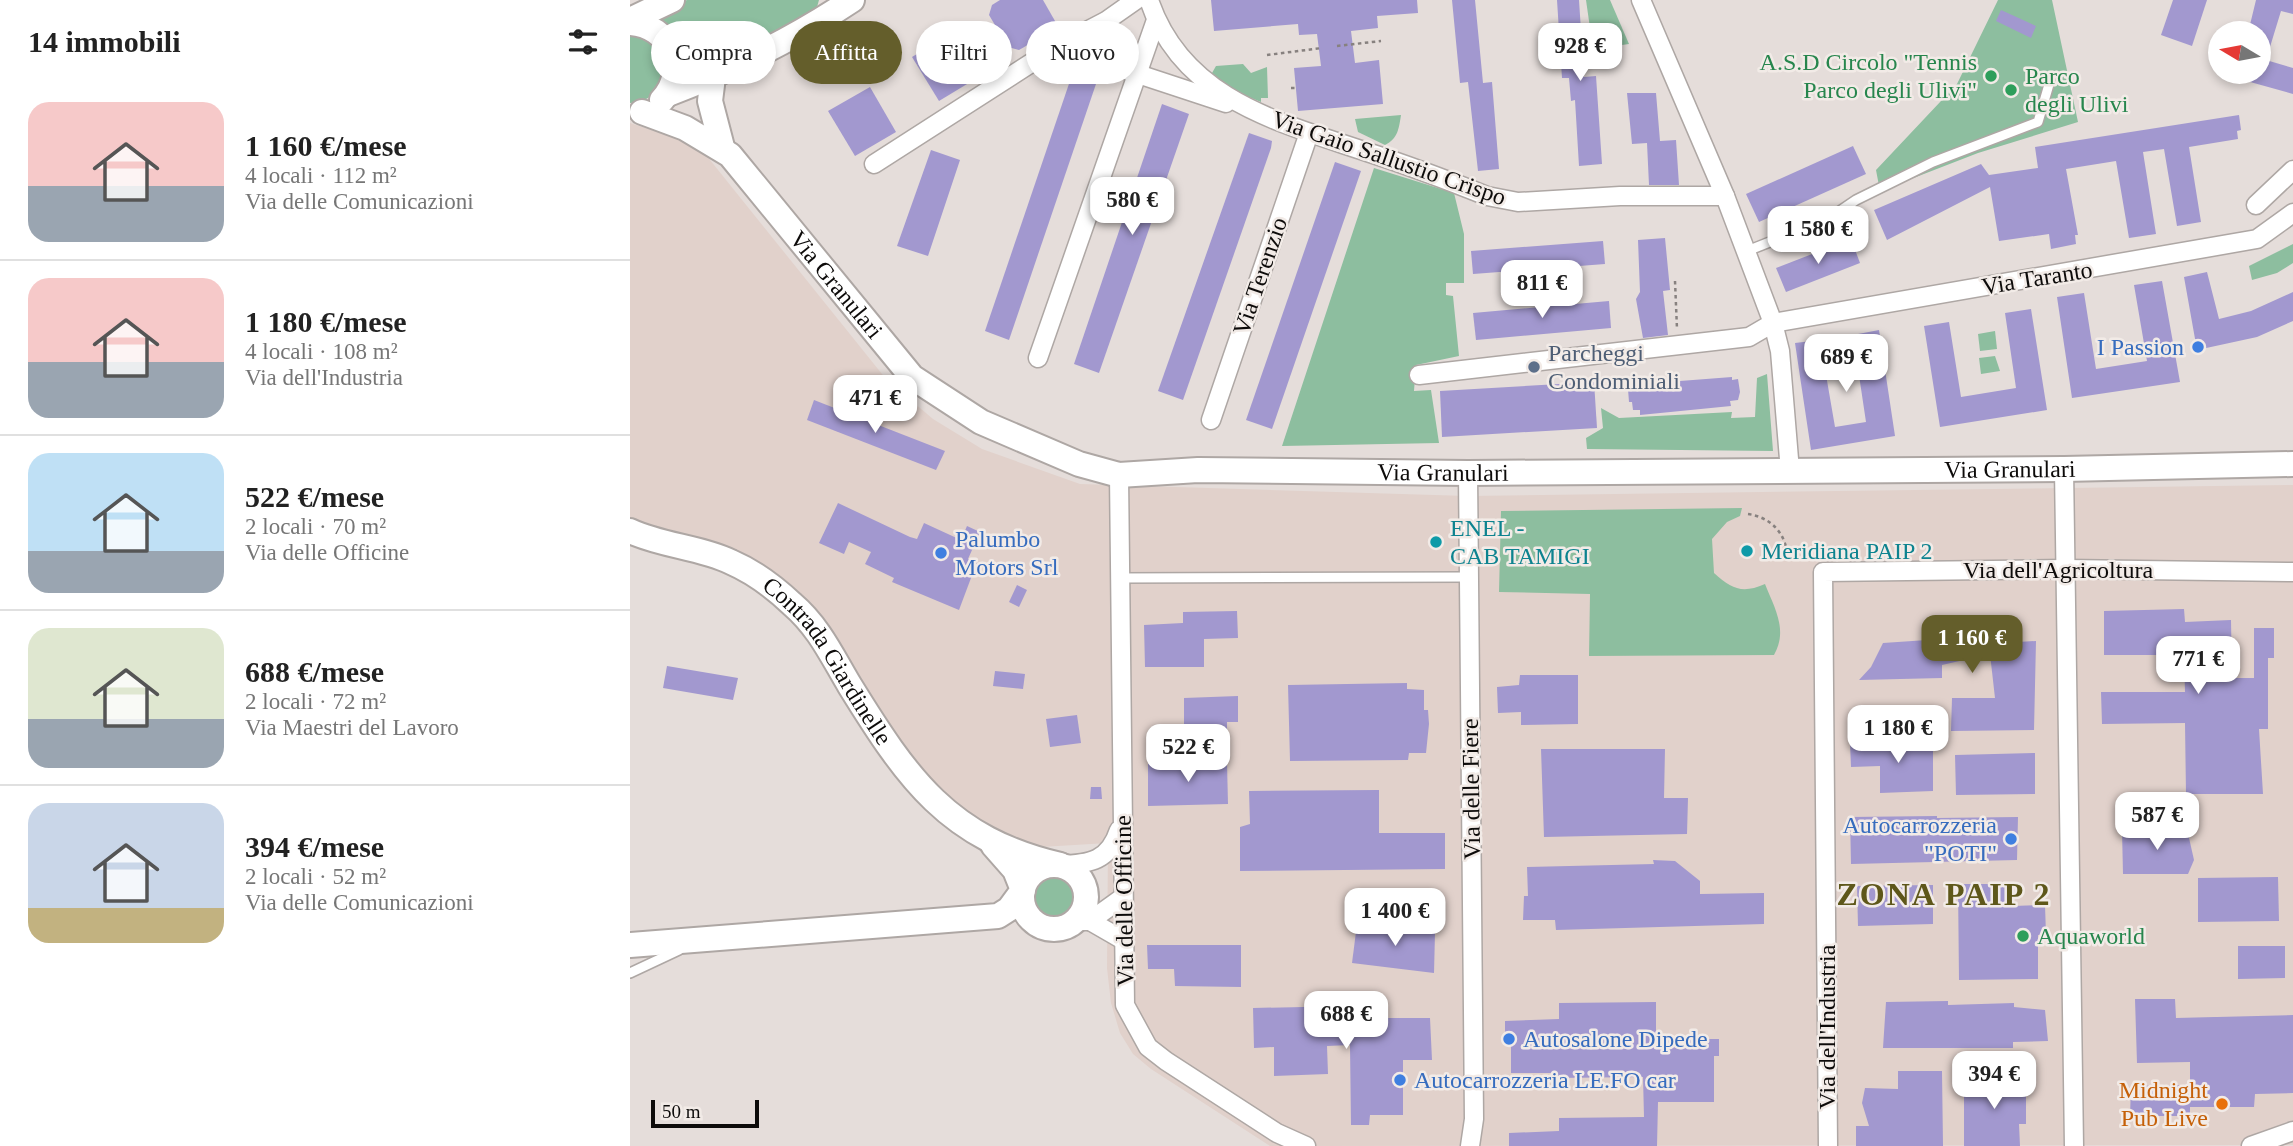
<!DOCTYPE html>
<html lang="it">
<head>
<meta charset="utf-8">
<style>
	:root { --surface:#fff; --page:#f6f6f6; --text:#222; --muted:#767676; --line:#e0e0e0; --accent:#645e2b }
	body { margin:0; font-family:Georgia,serif; background:var(--page); color:var(--text); height:100vh; display:flex; flex-direction:column; font-size:26px; white-space:nowrap }
	* { box-sizing:border-box; margin:0 }
	p { font-size:23px; color:var(--muted) }
	.icon { flex:none; width:38px; height:38px; fill:none; stroke:currentColor; stroke-width:2; stroke-linecap:round; stroke-linejoin:round }
	.map { position:relative; flex:1; overflow:hidden }
	.sheet { display:flex; flex-direction:column; background:var(--surface); width:630px }
	.sheet>* { flex:none }
	.guide { position:absolute; left:21px; top:21px; width:665px; height:63px; display:flex; gap:14px }
	.needle { width:46px; rotate:280deg }
	.tools { position:absolute; left:1578px; top:21px; display:grid; gap:14px }
	.tools a { display:grid; place-items:center; width:63px; height:63px; border-radius:50%; background:var(--surface); box-shadow:0 4px 10px #0003; font-size:35px }
	.scale { position:absolute; left:21px; bottom:18px; width:108px; box-sizing:border-box; padding-left:7px; border:4px solid #0d0b0a; border-top:0; font-size:19px; line-height:24px; white-space:nowrap; color:#0d0b0a; -webkit-text-stroke:5px #f2ebe7; paint-order:stroke }
	.price { position:absolute; translate:-50% -60px; padding:0 16px; border-radius:14px; background:#fff; color:#222; font-size:23px; line-height:46px; filter:drop-shadow(0 2px 4px #0008) }
	.price::after { content:''; position:absolute; left:50%; top:42px; width:21px; height:16px; margin-left:-10px; background:inherit; clip-path:polygon(0 0,100% 0,50% 100%) }
	.price.active { background:var(--accent); color:#fff }
	ul { padding:0; list-style:none }
	li { display:flex; align-items:center; gap:21px; height:175px; padding:0 28px }
	li+li { border-top:2px solid var(--line) }
	li span { display:grid; place-items:center; flex:none; width:196px; height:140px; border-radius:21px; color:#555 }
	li>.icon { margin-inline-start:auto }
	span .icon { width:84px; height:84px; fill:#fffc; stroke-width:1 }
	li b { font-size:30px }
	h2 { display:flex; justify-content:space-between; align-items:center; height:84px; padding:0 28px; font-size:30px }
	.pill { padding:0 24px; border-radius:32px; background:var(--surface); box-shadow:0 4px 10px #0003; font-size:24px; line-height:63px }
	.pill.active { background:var(--accent); color:#fff }
	main { display:flex; flex:1; min-height:0 }
	.map>svg:first-child { display:block }
</style>
</head>
<body>
<main>
<section class="sheet">
<h2>14 immobili<svg class="icon" aria-label="filters" viewBox="0 0 24 24"><path d="M4 7h16M4 17h16"/><circle cx="9" cy="7" r="2"/><circle cx="15" cy="17" r="2"/></svg></h2>
<ul>
<li><span style="background:linear-gradient(#f6c9c9 60%,#9aa5b1 0)"><svg class="icon" aria-label="home" viewBox="0 0 24 24"><path d="M3 11l9-7 9 7M6 9v11h12V9"/></svg></span><div><b>1 160 €/mese</b><p>4 locali · 112 m²</p><p>Via delle Comunicazioni</p></div></li>
<li><span style="background:linear-gradient(#f6c9c9 60%,#9aa5b1 0)"><svg class="icon" aria-label="home" viewBox="0 0 24 24"><path d="M3 11l9-7 9 7M6 9v11h12V9"/></svg></span><div><b>1 180 €/mese</b><p>4 locali · 108 m²</p><p>Via dell'Industria</p></div></li>
<li><span style="background:linear-gradient(#bfe0f5 70%,#9aa5b1 0)"><svg class="icon" aria-label="home" viewBox="0 0 24 24"><path d="M3 11l9-7 9 7M6 9v11h12V9"/></svg></span><div><b>522 €/mese</b><p>2 locali · 70 m²</p><p>Via delle Officine</p></div></li>
<li><span style="background:linear-gradient(#dfe7d0 65%,#9aa5b1 0)"><svg class="icon" aria-label="home" viewBox="0 0 24 24"><path d="M3 11l9-7 9 7M6 9v11h12V9"/></svg></span><div><b>688 €/mese</b><p>2 locali · 72 m²</p><p>Via Maestri del Lavoro</p></div></li>
<li><span style="background:linear-gradient(#c9d6e8 75%,#c2b280 0)"><svg class="icon" aria-label="home" viewBox="0 0 24 24"><path d="M3 11l9-7 9 7M6 9v11h12V9"/></svg></span><div><b>394 €/mese</b><p>2 locali · 52 m²</p><p>Via delle Comunicazioni</p></div></li>
</ul>
</section>
<div class="map">
<svg width="1663" height="1146" viewBox="0 0 1663 1146">
	<rect width="100%" height="100%" fill="#e5ddda"/>
	<polygon fill="#e1d1cb" points="0,123 68,145 256,379 303,419 352,449 450,484 837,496 1663,485 1663,1145 640,1146 521,1069 503,1054 490,1033 481,1003 477,968 478,843 394,848 328,812 298,782 230,680 201,628 172,598 140,570 101,548 26,529 0,519"/>
	<g fill="#8dbe9f">
		<polygon points="57,0 189,0 185,14 51,81 18,18"/>
		<polygon points="956,0 980,0 999,44 963,49"/>
		<polygon points="1368,0 1422,0 1448,122 1348,153 1250,191 1246,170 1327,84"/>
		<path d="M0 32 30 47C32 53 37 63 36 70 35 88 18 103 0 103Z"/>
		<polygon points="613,64 621,73 637,67 638,98 631,98 631,102 604,91 582,73 586,66"/>
		<path d="M771 115C769 128 768 139 755 145L728 132 725 119Z"/>
		<polygon points="744,168 824,193 834,234 834,283 816,283 816,295 823,296 829,356 786,365 784,391 801,390 809,443 652,446"/>
		<polygon points="1663,244 1663,263 1647,273 1622,280 1619,266"/>
		<polygon points="1365,331 1367,349 1350,351 1348,334"/>
		<polygon points="1365,356 1370,371 1351,374 1349,358"/>
		<polygon points="1137,374 1143,451 957,449 956,438 973,428 971,408 989,418 1102,412 1101,418 1125,417 1127,378"/>
		<path d="M1112 508 1110 516 1097 522 1082 539 1084 573C1102 589 1112 594 1135 584 1145 609 1158 630 1144 655L959 656 960 594 869 592 871 511Z"/>
		<circle cx="424" cy="898" r="26"/>
	</g>
	<g fill="#a298cf">
		<polygon points="370,0 413,0 425,21 422,31 389,50 378,47 359,15 362,5"/>
		<polygon points="581,0 787,0 788,13 747,16 748,28 721,31 725,63 749,60 753,104 668,111 664,68 691,66 687,34 669,35 668,24 584,31"/>
		<polygon points="822,0 845,0 853,83 862,82 869,169 848,171 838,82 830,83"/>
		<polygon points="927,0 949,0 954,77 966,76 972,164 949,166 945,100 941,101 939,78 932,78"/>
		<polygon points="1543,0 1577,0 1562,46 1531,35"/>
		<polygon points="1626,0 1663,0 1663,14 1651,11 1636,60 1663,68 1663,94 1595,75 1596,72 1629,72 1629,33 1618,33"/>
		<polygon points="1371,10 1406,26 1401,38 1366,21"/>
		<polygon points="320,34 347,78 309,101 282,57"/>
		<polygon points="443,72 467,81 379,340 355,331"/>
		<polygon points="240,87 266,132 225,156 198,111"/>
		<polygon points="997,93 1026,93 1030,141 1046,140 1049,185 1019,185 1017,143 1002,144"/>
		<polygon points="532,104 559,114 469,373 444,364"/>
		<polygon points="1609,115 1611,130 1607,131 1608,139 1559,147 1571,222 1547,226 1534,149 1513,152 1526,234 1499,238 1486,161 1436,169 1448,235 1445,235 1446,244 1421,249 1419,234 1369,241 1360,187 1257,240 1244,210 1351,164 1359,175 1408,168 1405,147"/>
		<polygon points="619,133 642,141 641,148 553,400 528,391"/>
		<polygon points="1223,146 1236,174 1129,222 1116,194"/>
		<polygon points="301,150 330,160 298,256 267,246"/>
		<polygon points="705,162 731,171 642,429 616,420"/>
		<polygon points="1035,238 1040,290 1033,291 1038,335 1013,338 1006,299 1010,292 1008,240"/>
		<polygon points="1221,239 1230,263 1156,292 1146,268"/>
		<polygon points="973,241 975,264 843,274 841,251"/>
		<polygon points="1577,272 1589,319 1621,311 1663,292 1663,321 1627,337 1567,350 1554,277"/>
		<polygon points="1532,281 1550,382 1442,398 1427,297 1454,293 1466,369 1517,361 1504,285"/>
		<polygon points="979,301 981,328 846,340 843,313"/>
		<polygon points="1401,309 1417,410 1310,427 1294,326 1319,322 1331,397 1386,388 1375,313"/>
		<polygon points="1249,330 1265,436 1181,450 1165,343 1190,340 1205,427 1236,422 1223,335"/>
		<polygon points="1102,377 1102,380 1108,379 1110,392 1108,400 1100,401 1101,406 1010,415 1010,410 1003,410 1002,402 999,402 998,389 1005,389 1005,385 1015,384 1016,387 1037,386 1037,382"/>
		<polygon points="964,382 967,428 812,437 810,391"/>
		<polygon points="184,400 315,451 306,470 177,420"/>
		<polygon points="208,503 280,537 287,539 294,523 331,540 337,526 350,532 338,559 347,562 329,610 262,582 264,578 235,564 241,552 219,542 214,554 189,543"/>
		<polygon points="387,585 397,590 389,607 379,602"/>
		<polygon points="1554,609 1555,622 1601,620 1602,678 1624,678 1624,628 1644,628 1644,658 1638,658 1638,729 1629,729 1633,794 1556,794 1555,723 1472,724 1471,692 1555,692 1554,655 1474,655 1474,611"/>
		<polygon points="607,611 608,638 574,639 574,667 515,667 514,625 553,623 553,612"/>
		<polygon points="1384,623 1388,642 1406,641 1404,730 1321,731 1322,698 1365,698 1360,654 1312,665 1312,678 1229,680 1241,667 1253,643 1312,639"/>
		<polygon points="37,666 108,678 103,700 33,688"/>
		<polygon points="365,671 395,674 393,689 363,686"/>
		<polygon points="890,675 948,675 948,724 891,725 891,712 868,713 867,687 889,685"/>
		<polygon points="777,683 777,689 794,690 794,710 798,710 799,724 796,753 779,753 778,760 660,761 658,685"/>
		<polygon points="608,696 608,722 597,722 597,740 554,741 554,698"/>
		<polygon points="447,715 451,743 420,747 416,719"/>
		<polygon points="1220,743 1303,743 1303,791 1250,793 1250,766 1221,767"/>
		<polygon points="911,749 1035,749 1034,798 1058,798 1057,834 914,837"/>
		<polygon points="1405,753 1405,794 1326,795 1325,755"/>
		<polygon points="597,763 598,804 518,806 518,764"/>
		<polygon points="461,787 471,787 472,799 460,799"/>
		<polygon points="749,790 749,833 815,833 815,869 610,871 610,827 620,824 619,791"/>
		<polygon points="1307,816 1307,818 1388,817 1387,860 1221,864 1220,817"/>
		<polygon points="1557,829 1564,860 1558,874 1493,874 1492,830"/>
		<polygon points="1023,860 1045,861 1070,881 1070,894 1134,893 1134,924 926,930 925,920 893,920 894,896 898,896 897,867 1024,864"/>
		<polygon points="1648,877 1649,921 1568,922 1568,878"/>
		<polygon points="1328,884 1382,884 1383,906 1415,905 1416,935 1408,935 1408,979 1329,980"/>
		<polygon points="1303,885 1303,924 1228,926 1227,886"/>
		<polygon points="727,924 805,933 804,973 722,963"/>
		<polygon points="517,945 611,945 611,987 545,986 544,969 518,969"/>
		<polygon points="1608,946 1655,946 1655,978 1608,979"/>
		<polygon points="1505,999 1545,999 1546,1018 1663,1015 1663,1093 1625,1094 1624,1107 1560,1107 1560,1116 1500,1116 1501,1086 1560,1085 1560,1062 1507,1063"/>
		<polygon points="1318,1001 1318,1005 1384,1003 1384,1007 1415,1010 1418,1041 1383,1042 1383,1048 1253,1048 1256,1002"/>
		<polygon points="1026,1002 1026,1039 1089,1039 1089,1056 1084,1056 1084,1102 1028,1102 1027,1146 879,1146 879,1133 929,1131 929,1118 1014,1117 1013,1077 924,1078 924,1073 881,1073 881,1042 875,1042 875,1021 929,1019 929,1003"/>
		<polygon points="719,1006 722,1018 800,1018 802,1060 773,1060 773,1115 740,1115 739,1125 721,1125 720,1045 697,1046 698,1074 644,1076 644,1047 624,1048 623,1008"/>
		<polygon points="1268,1071 1312,1071 1313,1146 1226,1146 1226,1126 1239,1126 1232,1103 1235,1088 1268,1089"/>
		<polygon points="1334,1078 1396,1078 1396,1124 1389,1124 1390,1146 1334,1146"/>
	</g>
	<g fill="none" stroke-linecap="round" stroke-linejoin="round">
		<defs>
			<g id="lane">
				<polyline points="1117,251 1198,219 1226,200 1303,162 1408,122 1420,81"/>
				<polyline points="490,578 839,577"/>
				<polyline points="0,973 49,950"/>
			</g>
			<g id="street">
				<path d="M519 0C552 99 648 122 737 152 777 165 817 180 857 196L888 202 990 196H1095"/>
				<polyline points="1011,0 1095,196 1143,323 1150,351 1160,471"/>
				<polyline points="426,47 596,103"/>
				<polyline points="244,164 426,47 476,21 506,0"/>
				<polyline points="1626,205 1663,170"/>
				<polyline points="408,358 526,20"/>
				<polyline points="789,375 1119,337 1143,323 1627,239 1663,213"/>
				<polyline points="581,420 679,133"/>
				<polyline points="1434,469 1444,1146"/>
				<polyline points="838,473 844,1119 840,1146"/>
				<polyline points="489,475 495,1005 518,1047 536,1061 647,1133 676,1146"/>
				<path d="M430 865C460 864 479 861 489 830"/>
				<polyline points="446,921 460,921 492,898"/>
				<polyline points="460,921 493,940"/>
				<polyline points="1198,1146 1193,572 1435,569 1663,572"/>
				<polyline points="1621,1146 1663,1131"/>
			</g>
			<g id="secondary">
				<polyline points="0,20 42,0"/>
				<path d="M0 23C40 25 60 70 32 100"/>
				<polyline points="83,77 80,101 92,147"/>
				<path d="M38 94C103 69 164 39 222 0"/>
				<path id="s1" d="M12 112 55 128 100 155 282 377 351 422 449 464 489 475 568 470 838 473 1434 469 1663 464"/>
				<path id="s2" d="M0 531C32 546 70 547 101 562 124 572 144 587 162 604 189 627 202 656 220 686 277 778 318 839 430 865"/>
				<circle cx="424" cy="897" r="32"/>
				<polyline points="0,945 368,916 379,909 393,890 385,870 363,845"/>
			</g>
		</defs>
		<use href="#lane" stroke="#aea7a4" stroke-width="12"/>
		<use href="#street" stroke="#aea7a4" stroke-width="21"/>
		<use href="#secondary" stroke="#aea7a4" stroke-width="28"/>
		<g stroke="#87817f" stroke-width="2.5" stroke-dasharray="3.5 3.5" stroke-linecap="butt">
			<polyline points="707,46 751,41"/>
			<polyline points="637,55 692,48"/>
			<polyline points="661,88 666,88"/>
			<polyline points="1045,281 1047,329"/>
			<path d="M1118 514C1139 517 1154 531 1157 552"/>
		</g>
		<use href="#lane" stroke="#fff" stroke-width="9"/>
		<use href="#street" stroke="#fff" stroke-width="18"/>
		<use href="#secondary" stroke="#fff" stroke-width="24"/>
	</g>
	<g fill="#2e9e5b" stroke="#f2ebe7" stroke-width="2.5">
		<circle cx="1361" cy="76" r="7"/>
		<circle cx="1381" cy="90" r="7"/>
		<circle cx="1393" cy="936" r="7"/>
	</g>
	<g fill="#3f7fe0" stroke="#f2ebe7" stroke-width="2.5">
		<circle cx="1568" cy="347" r="7"/>
		<circle cx="311" cy="553" r="7"/>
		<circle cx="1381" cy="839" r="7"/>
		<circle cx="879" cy="1039" r="7"/>
		<circle cx="770" cy="1080" r="7"/>
	</g>
	<circle fill="#5c6f8a" stroke="#f2ebe7" stroke-width="2.5" cx="904" cy="367" r="7"/>
	<g fill="#0f9aa8" stroke="#f2ebe7" stroke-width="2.5">
		<circle cx="806" cy="542" r="7"/>
		<circle cx="1117" cy="551" r="7"/>
	</g>
	<circle fill="#e8710a" stroke="#f2ebe7" stroke-width="2.5" cx="1592" cy="1104" r="7"/>
	<g text-anchor="middle" stroke-width="5" stroke-linejoin="round" paint-order="stroke">
		<g font-size="24" fill="#27864d" stroke="#f2ebe7" text-anchor="start">
			<text x="1347" y="70" text-anchor="end">A.S.D Circolo "Tennis<tspan x="1347" dy="28">Parco degli Ulivi"</tspan></text>
			<text x="1395" y="84">Parco<tspan x="1395" dy="28">degli Ulivi</tspan></text>
			<text x="1407" y="944">Aquaworld</text>
		</g>
		<g font-size="24" fill="#0d0b0a" stroke="#f2ebe7">
			<text transform="translate(759 158) rotate(19)" y="8">Via Gaio Sallustio Crispo</text>
			<text transform="translate(630 276) rotate(-71)" y="8">Via Terenzio</text>
			<text transform="translate(1407 278) rotate(-9)" y="8">Via Taranto</text>
			<text dy="8" stroke="none"><textPath href="#s1" startOffset="266">Via Granulari</textPath></text>
			<text dy="8" stroke="none"><textPath href="#s1" startOffset="1507">Via Granulari</textPath></text>
			<text dy="8" stroke="none"><textPath href="#s1" startOffset="940">Via Granulari</textPath></text>
			<text x="1428" y="578">Via dell'Agricoltura</text>
			<text dy="8" stroke="none"><textPath href="#s2" startOffset="247">Contrada Giardinelle</textPath></text>
			<text transform="translate(841 789) rotate(-91)" y="8">Via delle Fiere</text>
			<text transform="translate(494 901) rotate(-91)" y="8">Via delle Officine</text>
			<text transform="translate(1197 1027) rotate(-90)" y="8">Via dell'Industria</text>
		</g>
		<g font-size="24" fill="#366cbe" stroke="#f2ebe7" text-anchor="start">
			<text x="1554" y="355" text-anchor="end">I Passion</text>
			<text x="325" y="547">Palumbo<tspan x="325" dy="28">Motors Srl</tspan></text>
			<text x="1367" y="833" text-anchor="end">Autocarrozzeria<tspan x="1367" dy="28">"POTI"</tspan></text>
			<text x="893" y="1047">Autosalone Dipede</text>
			<text x="784" y="1088">Autocarrozzeria LE.FO car</text>
		</g>
		<g font-size="24" fill="#4e5e75" stroke="#f2ebe7" text-anchor="start">
			<text x="918" y="361">Parcheggi<tspan x="918" dy="28">Condominiali</tspan></text>
		</g>
		<g font-size="24" fill="#0d838f" stroke="#f2ebe7" text-anchor="start">
			<text x="820" y="536">ENEL -<tspan x="820" dy="28">CAB TAMIGI</tspan></text>
			<text x="1131" y="559">Meridiana PAIP 2</text>
		</g>
		<g font-size="24" fill="#c56008" stroke="#f2ebe7" text-anchor="end">
			<text x="1578" y="1098">Midnight<tspan x="1578" dy="28">Pub Live</tspan></text>
		</g>
		<g font-size="32" font-weight="bold" letter-spacing="2" fill="#5e571a" stroke="#f2ebe7">
			<text x="1314" y="905">ZONA PAIP 2</text>
		</g>
	</g>
</svg>
<div class="tools">
<a><svg class="needle" viewBox="-14 -14 28 28"><path d="M0-13l5 13h-10z" fill="#e53935"/><path d="M0 13l5-13h-10z" fill="#767676"/></svg></a>
</div>
<div class="scale">50 m</div>
<b class="price" style="left:950px;top:83px">928 €</b>
<b class="price" style="left:502px;top:237px">580 €</b>
<b class="price" style="left:1188px;top:266px">1 580 €</b>
<b class="price" style="left:912px;top:320px">811 €</b>
<b class="price" style="left:1216px;top:394px">689 €</b>
<b class="price" style="left:245px;top:435px">471 €</b>
<b class="price active" style="left:1342px;top:675px">1 160 €</b>
<b class="price" style="left:1568px;top:696px">771 €</b>
<b class="price" style="left:1268px;top:765px">1 180 €</b>
<b class="price" style="left:558px;top:784px">522 €</b>
<b class="price" style="left:1527px;top:852px">587 €</b>
<b class="price" style="left:765px;top:948px">1 400 €</b>
<b class="price" style="left:716px;top:1051px">688 €</b>
<b class="price" style="left:1364px;top:1111px">394 €</b>
<div class="guide">
<a class="pill">Compra</a>
<a class="pill active">Affitta</a>
<a class="pill">Filtri</a>
<a class="pill">Nuovo</a>
</div>
</div>
</main>
</body>
</html>
